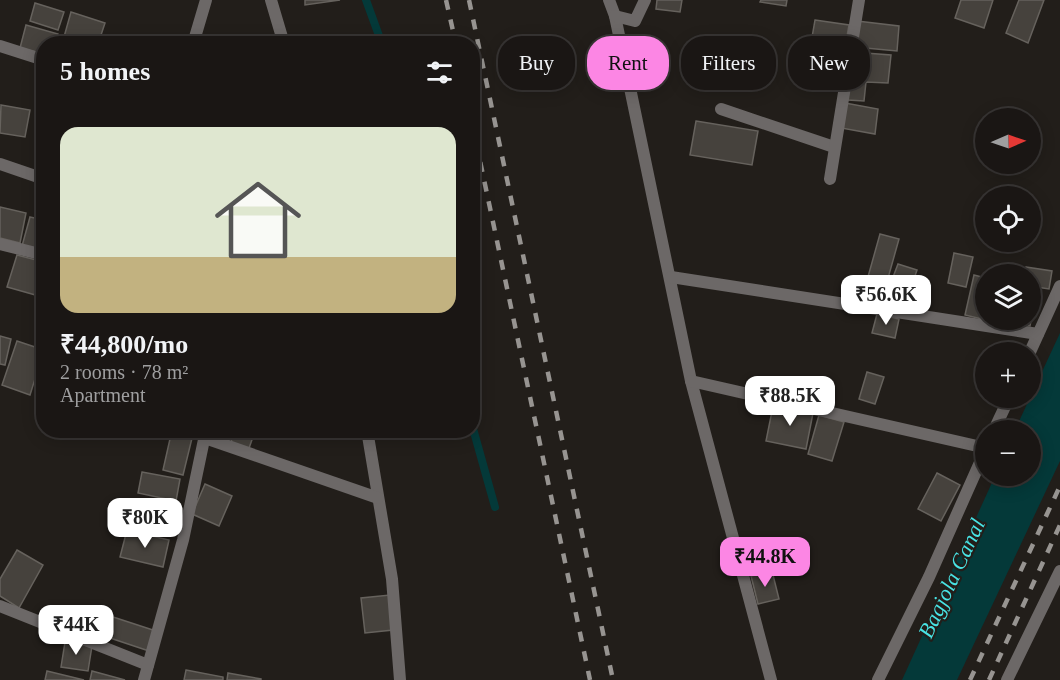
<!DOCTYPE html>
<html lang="en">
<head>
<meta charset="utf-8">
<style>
	:root { --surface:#1a1614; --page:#231f1d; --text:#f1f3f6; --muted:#9f9fa0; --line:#383534; --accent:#fc86e4 }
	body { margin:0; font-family:Georgia,serif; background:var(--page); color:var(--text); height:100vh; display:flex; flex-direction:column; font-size:22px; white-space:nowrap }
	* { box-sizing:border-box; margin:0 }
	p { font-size:20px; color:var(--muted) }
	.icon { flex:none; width:33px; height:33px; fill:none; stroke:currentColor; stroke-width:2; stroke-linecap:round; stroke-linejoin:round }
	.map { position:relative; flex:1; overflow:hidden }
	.panel { position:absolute; left:36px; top:36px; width:444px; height:402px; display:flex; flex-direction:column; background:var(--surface); border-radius:24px; box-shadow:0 3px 15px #0003,0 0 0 2px var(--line) }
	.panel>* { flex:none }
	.hud { position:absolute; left:498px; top:36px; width:471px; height:54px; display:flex; gap:12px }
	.needle { width:39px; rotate:88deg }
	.tools { position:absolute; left:975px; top:108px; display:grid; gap:12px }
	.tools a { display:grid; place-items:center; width:66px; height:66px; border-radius:50%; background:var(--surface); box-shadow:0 3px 15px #0003,0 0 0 2px var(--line); font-size:30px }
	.price { position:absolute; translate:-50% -51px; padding:0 14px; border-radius:12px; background:#fff; color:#222; font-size:20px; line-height:39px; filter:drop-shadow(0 2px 3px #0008) }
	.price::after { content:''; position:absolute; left:50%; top:36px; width:18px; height:14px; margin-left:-9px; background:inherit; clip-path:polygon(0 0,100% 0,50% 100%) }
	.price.current { background:var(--accent); color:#111 }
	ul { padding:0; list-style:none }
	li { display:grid; align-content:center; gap:12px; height:318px; padding:0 24px }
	li span { display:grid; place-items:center; height:186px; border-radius:18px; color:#555 }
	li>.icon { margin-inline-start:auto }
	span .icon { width:108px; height:108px; fill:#fffc; stroke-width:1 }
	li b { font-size:26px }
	h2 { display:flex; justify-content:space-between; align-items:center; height:72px; padding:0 24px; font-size:26px }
	.tag { padding:0 21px; border-radius:24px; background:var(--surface); box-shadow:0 3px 15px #0003,0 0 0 2px var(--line); font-size:21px; line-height:54px }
	.tag.current { background:var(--accent); color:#111 }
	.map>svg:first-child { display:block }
</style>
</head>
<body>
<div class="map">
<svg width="1060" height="680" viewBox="0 0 1060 680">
	<rect width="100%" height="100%" fill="#221e1a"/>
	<polygon fill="#043939" points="1060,333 1060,461 957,680 902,680 995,476 1030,476 1030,430 1015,430"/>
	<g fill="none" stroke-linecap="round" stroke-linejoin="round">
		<g stroke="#043939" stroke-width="8">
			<polyline points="366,0 382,44"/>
			<polyline points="472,425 495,507"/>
		</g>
	</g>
	<g fill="#46423d" stroke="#66625d" stroke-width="1.5">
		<polygon points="305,0 340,0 305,5"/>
		<polygon points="657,0 682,0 680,12 656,9"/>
		<polygon points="761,0 787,0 786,6 760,2"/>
		<polygon points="961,0 993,0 984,28 955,18"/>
		<polygon points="1019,0 1044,0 1028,43 1006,33"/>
		<polygon points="35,3 64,12 58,30 30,21"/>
		<polygon points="71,12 105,23 98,44 62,44"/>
		<polygon points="815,20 849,25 845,48 811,43"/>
		<polygon points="857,21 899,26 897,51 855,47"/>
		<polygon points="26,25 58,34 56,44 44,44 44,54 20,48"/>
		<polygon points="852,52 891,55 888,83 866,82 864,101 848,100"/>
		<polygon points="845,103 878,109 875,134 841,128"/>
		<polygon points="1,105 30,110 25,137 0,133"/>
		<polygon points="696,121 758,131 752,165 690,155"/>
		<polygon points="0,207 26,213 20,243 0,238"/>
		<polygon points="30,217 44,220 44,252 22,246"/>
		<polygon points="880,234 899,239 883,296 864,291"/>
		<polygon points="954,253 973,257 966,287 948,283"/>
		<polygon points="17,255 44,262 44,279 39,296 7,287"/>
		<polygon points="898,264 917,270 907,300 887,293"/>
		<polygon points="1026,267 1052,271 1049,289 1030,286 1030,274 1025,274"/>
		<polygon points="974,275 986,278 986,303 982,319 965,315"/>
		<polygon points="1030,301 1035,301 1030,326 992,320 1030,320"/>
		<polygon points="877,314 899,319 895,338 872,333"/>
		<polygon points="0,336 11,339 5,365 0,364"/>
		<polygon points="17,341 44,350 30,395 2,385"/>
		<polygon points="44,370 44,402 35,399"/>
		<polygon points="867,372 884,377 875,404 859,399"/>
		<polygon points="773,406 813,413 806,449 766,441"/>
		<polygon points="819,415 844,422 832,461 808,454"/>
		<polygon points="172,430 194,430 183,475 163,470"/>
		<polygon points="235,430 254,434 248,451 230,445"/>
		<polygon points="142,472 180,479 176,501 138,493"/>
		<polygon points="937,473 960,485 941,521 918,509"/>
		<polygon points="205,484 232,496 219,526 192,514"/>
		<polygon points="127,530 169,540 163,567 120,557"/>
		<polygon points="17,550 43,565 19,608 0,596 0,579"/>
		<polygon points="772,571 779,599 758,604 751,576"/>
		<polygon points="390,595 393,630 365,633 361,598"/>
		<polygon points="107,615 156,631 149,651 101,635"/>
		<polygon points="65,642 92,646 88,671 61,667"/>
		<polygon points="186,670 223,677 223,680 184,680"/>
		<polygon points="47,671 84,680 45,680"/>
		<polygon points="92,671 125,680 90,680"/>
		<polygon points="228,673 261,679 261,680 227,680"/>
	</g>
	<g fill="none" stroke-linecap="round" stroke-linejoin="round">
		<g stroke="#6c6867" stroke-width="12">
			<polyline points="271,0 284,44"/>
			<polyline points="609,0 615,16 691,381 771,680"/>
			<polyline points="615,16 635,21 645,0"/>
			<polyline points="193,44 206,0"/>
			<polyline points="0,46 44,60"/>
			<polyline points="721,109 834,147"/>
			<polyline points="0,164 44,179"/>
			<polyline points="830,179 859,0"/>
			<polyline points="0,244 44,255"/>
			<polyline points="671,277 1038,334"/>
			<polyline points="1030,352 1060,286"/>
			<polyline points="691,381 986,448"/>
			<polyline points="367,430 392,579 400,680"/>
			<polyline points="994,430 1009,398"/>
			<polyline points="205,438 378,498"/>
			<polyline points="0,606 148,665"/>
			<polyline points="144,680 183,540 206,430"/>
			<polyline points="878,680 929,577 986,449"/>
			<polyline points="1007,680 1060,571"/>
		</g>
		<g stroke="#979491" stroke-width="4.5" stroke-dasharray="10 10" stroke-linecap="butt">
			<polyline points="446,0 456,44"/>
			<polyline points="469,0 613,680"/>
			<polyline points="472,123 590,680"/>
			<polyline points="970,680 1060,486"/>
			<polyline points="989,680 1060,525"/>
		</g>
	</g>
	<g text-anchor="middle" stroke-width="4.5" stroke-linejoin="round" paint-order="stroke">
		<g font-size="22" font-style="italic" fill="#48e3e4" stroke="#221e1a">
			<text transform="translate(951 578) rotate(-65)" y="8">Bagjola Canal</text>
		</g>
	</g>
</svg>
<div class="tools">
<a><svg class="needle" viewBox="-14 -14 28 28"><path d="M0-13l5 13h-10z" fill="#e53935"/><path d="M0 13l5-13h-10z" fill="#9f9fa0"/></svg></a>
<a><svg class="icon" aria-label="locate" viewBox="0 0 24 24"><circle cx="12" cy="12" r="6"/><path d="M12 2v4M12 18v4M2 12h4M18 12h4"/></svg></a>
<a><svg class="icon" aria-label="layers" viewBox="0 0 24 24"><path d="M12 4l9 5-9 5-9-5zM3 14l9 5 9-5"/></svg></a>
<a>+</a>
<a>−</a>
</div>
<b class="price" style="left:886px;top:326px">₹56.6K</b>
<b class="price" style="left:790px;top:427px">₹88.5K</b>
<b class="price" style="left:145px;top:549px">₹80K</b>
<b class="price current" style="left:765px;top:588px">₹44.8K</b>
<b class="price" style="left:76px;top:656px">₹44K</b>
<div class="hud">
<a class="tag">Buy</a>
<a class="tag current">Rent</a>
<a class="tag">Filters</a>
<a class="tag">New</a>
</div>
<section class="panel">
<h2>5 homes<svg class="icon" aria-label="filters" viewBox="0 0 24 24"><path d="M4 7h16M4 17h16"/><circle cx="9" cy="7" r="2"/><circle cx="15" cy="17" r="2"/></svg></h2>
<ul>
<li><span style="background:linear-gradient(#dfe7d0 70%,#c2b280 0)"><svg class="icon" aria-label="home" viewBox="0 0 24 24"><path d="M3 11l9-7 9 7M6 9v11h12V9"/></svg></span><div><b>₹44,800/mo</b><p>2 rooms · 78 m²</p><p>Apartment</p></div></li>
</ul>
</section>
</div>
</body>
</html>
